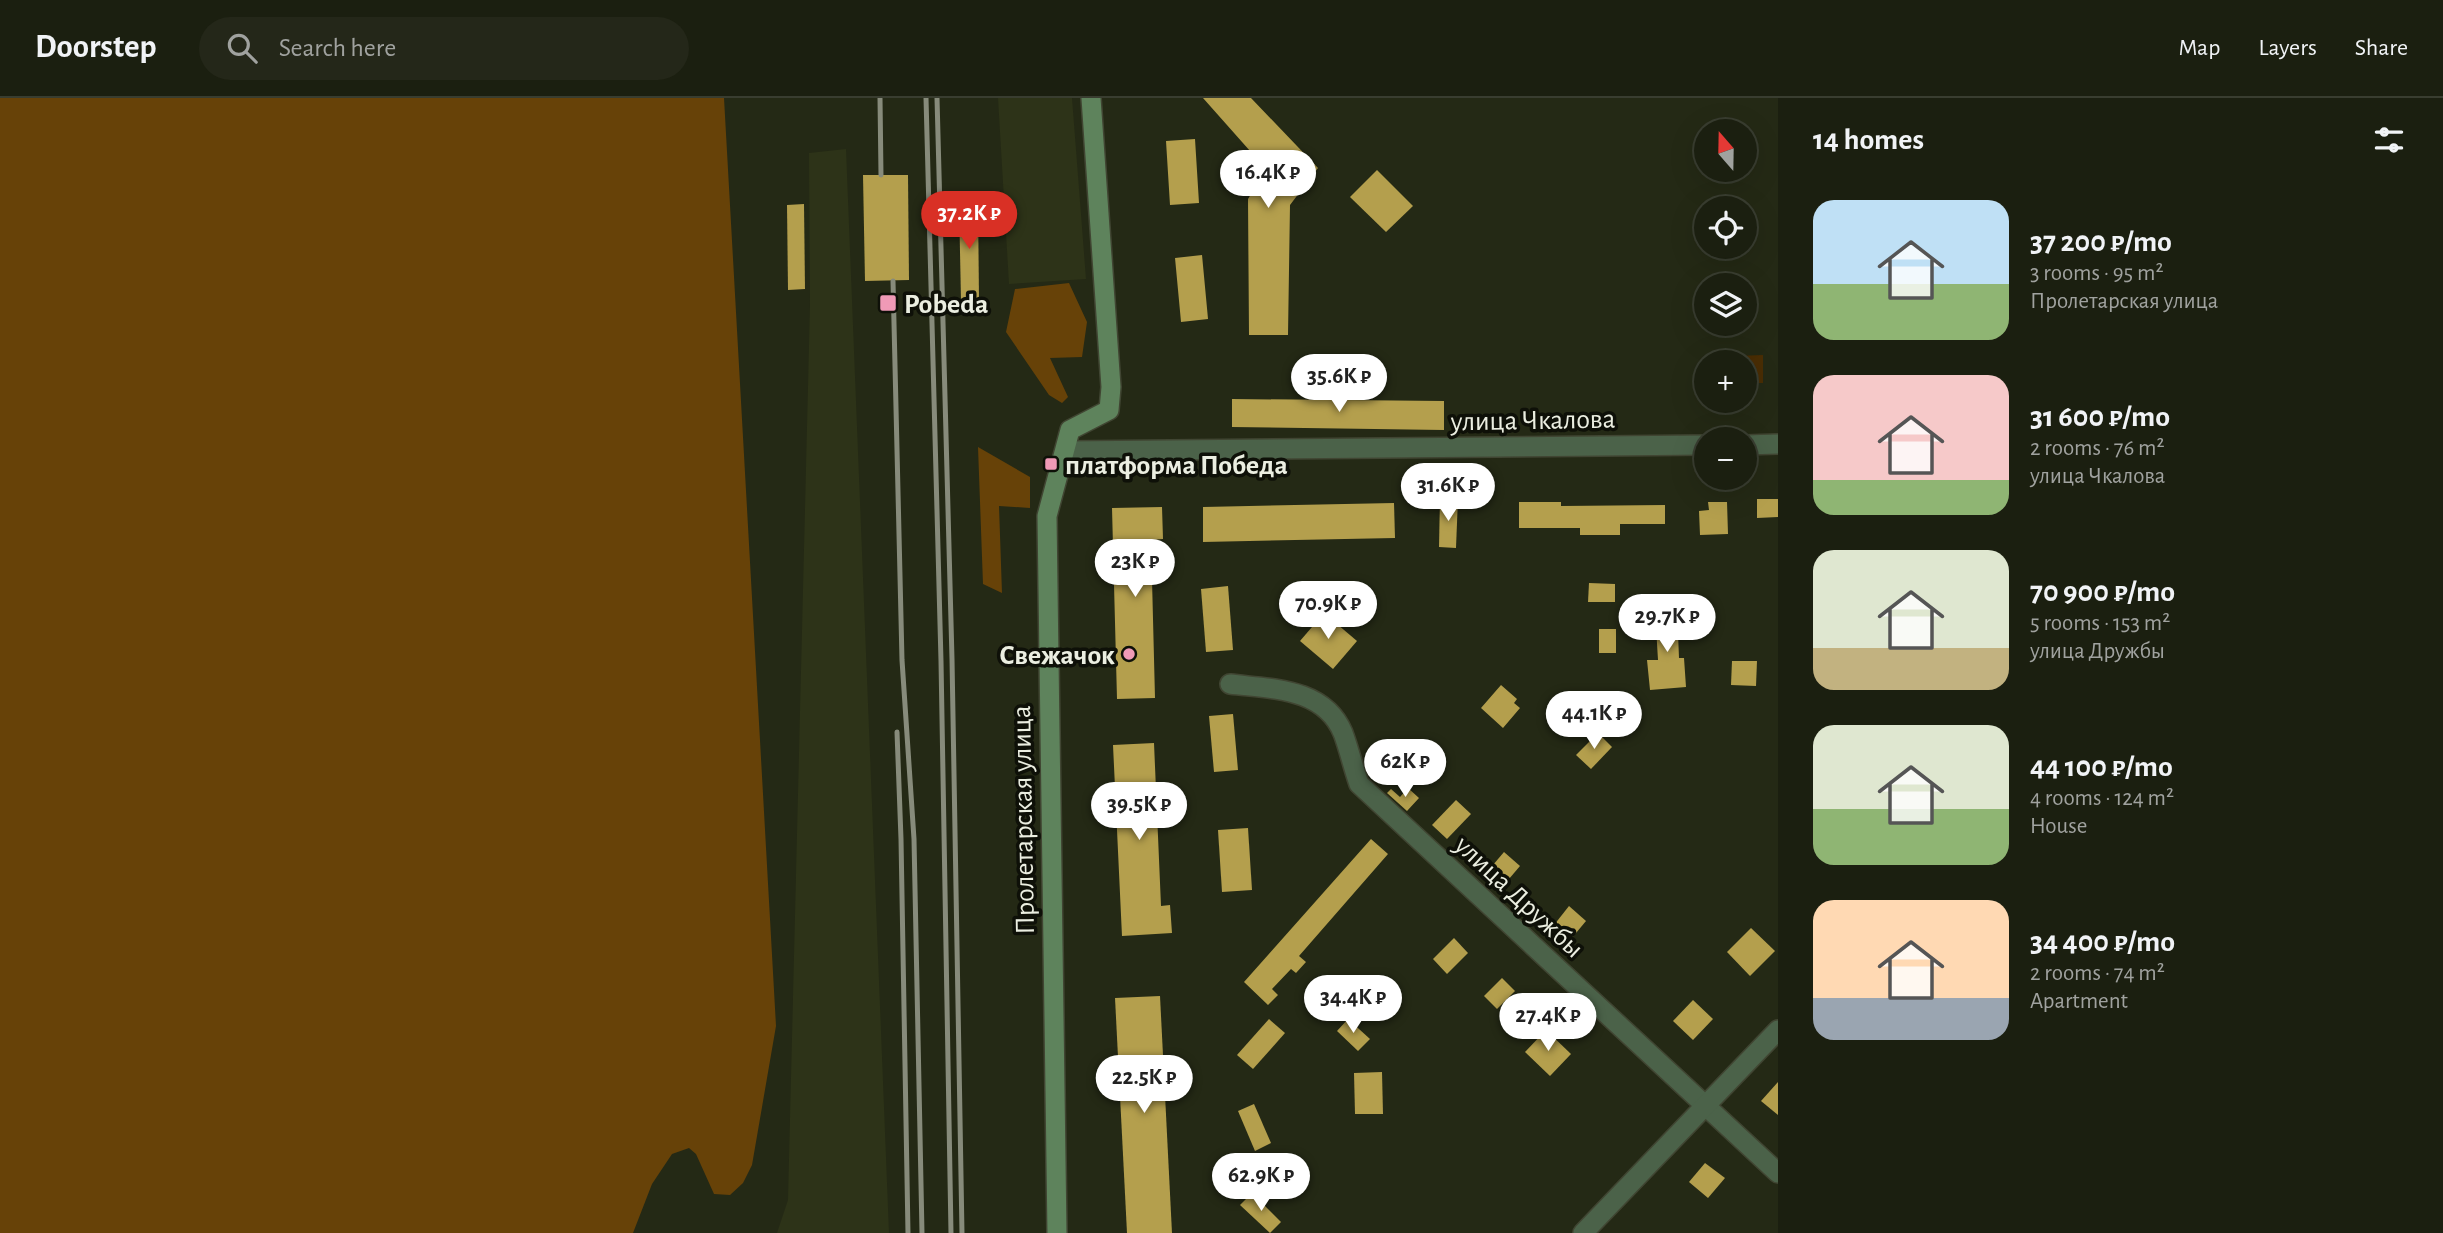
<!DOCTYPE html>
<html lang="en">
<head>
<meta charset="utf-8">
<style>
	:root { --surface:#1b1f10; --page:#242719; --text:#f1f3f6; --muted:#a0a29f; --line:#393d30; --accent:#d93025 }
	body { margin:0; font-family:"Alegreya Sans",sans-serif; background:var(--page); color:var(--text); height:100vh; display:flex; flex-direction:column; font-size:26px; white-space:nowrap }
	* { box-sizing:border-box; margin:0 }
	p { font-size:23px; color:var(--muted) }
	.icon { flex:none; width:38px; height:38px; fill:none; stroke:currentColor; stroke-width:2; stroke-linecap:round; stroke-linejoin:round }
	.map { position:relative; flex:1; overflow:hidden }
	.panel { display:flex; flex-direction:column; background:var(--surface); width:665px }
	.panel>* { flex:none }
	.needle { width:46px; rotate:340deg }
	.fabs { position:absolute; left:1694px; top:21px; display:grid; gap:14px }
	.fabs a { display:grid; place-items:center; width:63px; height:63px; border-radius:50%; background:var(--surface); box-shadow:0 7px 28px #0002,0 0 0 2px var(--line); font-size:35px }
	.price { position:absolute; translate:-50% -60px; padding:0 16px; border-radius:24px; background:#fff; color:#222; font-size:23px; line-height:46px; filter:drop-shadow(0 2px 4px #0008) }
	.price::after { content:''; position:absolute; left:50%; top:42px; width:21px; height:16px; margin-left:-10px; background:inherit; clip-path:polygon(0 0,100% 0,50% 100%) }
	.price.active { background:var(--accent); color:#fff }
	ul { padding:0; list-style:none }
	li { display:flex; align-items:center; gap:21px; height:175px; padding:0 35px }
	li span { display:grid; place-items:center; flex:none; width:196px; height:140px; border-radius:21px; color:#555 }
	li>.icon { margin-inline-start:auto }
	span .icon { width:84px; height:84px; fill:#fffc; stroke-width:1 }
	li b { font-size:30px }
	h2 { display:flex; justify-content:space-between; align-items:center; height:84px; padding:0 35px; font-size:30px }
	header { display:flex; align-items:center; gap:42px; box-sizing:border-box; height:98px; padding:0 35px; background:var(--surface); border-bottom:2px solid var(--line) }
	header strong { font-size:33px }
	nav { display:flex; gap:38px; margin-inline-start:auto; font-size:24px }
	.search { width:490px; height:63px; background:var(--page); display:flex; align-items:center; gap:18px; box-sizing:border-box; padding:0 24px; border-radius:38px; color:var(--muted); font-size:26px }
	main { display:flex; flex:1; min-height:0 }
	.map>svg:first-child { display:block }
</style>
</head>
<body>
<header>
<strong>Doorstep</strong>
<div class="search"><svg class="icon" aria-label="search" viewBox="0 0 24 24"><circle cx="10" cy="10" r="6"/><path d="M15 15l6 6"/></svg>Search here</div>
<nav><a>Map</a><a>Layers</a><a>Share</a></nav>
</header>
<main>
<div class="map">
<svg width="1778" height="1135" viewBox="0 0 1778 1135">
	<rect width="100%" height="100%" fill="#242915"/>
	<g fill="#2d3318">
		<polygon points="998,0 1072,0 1086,181 1009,186"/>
		<polygon points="846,51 889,1135 777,1135 788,1102 810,207 809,55"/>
	</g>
	<polygon fill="#492d04" points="1763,257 1763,285 1745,285 1745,264 1707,264 1706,259"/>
	<g fill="#674208">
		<polygon points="0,0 724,0 776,928 752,1067 743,1085 730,1097 714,1096 696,1056 689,1050 672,1056 652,1086 633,1135 0,1135"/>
		<polygon points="1069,185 1087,224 1082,259 1050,260 1068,299 1062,305 1049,297 1006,234 1015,191"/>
		<polygon points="978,349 1030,379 1030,410 999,408 1002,495 983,486"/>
	</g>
	<g fill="#b49f4d">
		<polygon points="1203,0 1251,0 1318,70 1290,107 1288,237 1249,237 1248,101 1266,71"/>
		<polygon points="1195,41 1199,105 1170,107 1166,43"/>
		<polygon points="1377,72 1413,108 1386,134 1350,99"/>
		<polygon points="863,77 908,77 909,182 865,183"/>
		<polygon points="959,104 978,104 979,202 961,203"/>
		<polygon points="804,106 805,191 788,192 787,107"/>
		<polygon points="1202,157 1208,221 1181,224 1175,160"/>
		<polygon points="1232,301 1444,303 1444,332 1232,329"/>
		<polygon points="1440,400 1458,400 1456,450 1439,449"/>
		<polygon points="1757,401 1778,401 1778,419 1757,420"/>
		<polygon points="1519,404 1561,404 1561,408 1665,407 1665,426 1620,426 1620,437 1580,437 1580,430 1519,430"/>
		<polygon points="1708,404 1727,404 1728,436 1700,437 1699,413 1709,412"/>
		<polygon points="1394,405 1395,440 1203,444 1203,409"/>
		<polygon points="1162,409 1163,441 1151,442 1155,600 1117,601 1112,410"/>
		<polygon points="1589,485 1615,486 1615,504 1588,504"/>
		<polygon points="1228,488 1233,552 1206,554 1201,491"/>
		<polygon points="1677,511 1679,560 1684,560 1686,589 1650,592 1647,562 1658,562 1655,512"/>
		<polygon points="1324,515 1357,543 1333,571 1300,543"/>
		<rect x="1599" y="531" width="17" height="24"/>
		<polygon points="1732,563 1757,563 1756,588 1731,587"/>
		<polygon points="1501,587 1517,601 1514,605 1520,610 1503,630 1481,610"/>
		<polygon points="1233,616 1238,672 1214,674 1209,618"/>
		<polygon points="1598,635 1612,649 1591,671 1576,657"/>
		<polygon points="1154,645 1161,808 1170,807 1172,835 1122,838 1113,647"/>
		<polygon points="1408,690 1419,700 1407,713 1387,695 1391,691 1400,699"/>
		<polygon points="1456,702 1471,716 1447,741 1432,727"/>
		<polygon points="1248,730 1252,792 1222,794 1218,732"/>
		<polygon points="1371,741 1388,756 1299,858 1306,864 1296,875 1291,871 1272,891 1278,897 1268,907 1244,884"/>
		<polygon points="1504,754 1520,768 1503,788 1487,774"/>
		<polygon points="1569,808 1586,823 1571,841 1554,827"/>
		<polygon points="1751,830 1775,853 1750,878 1727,854"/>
		<polygon points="1454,840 1468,855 1447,876 1433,861"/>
		<polygon points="1502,880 1515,893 1497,911 1484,898"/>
		<polygon points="1160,898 1172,1135 1127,1135 1115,900"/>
		<polygon points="1693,902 1713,921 1693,942 1673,923"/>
		<polygon points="1269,921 1285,935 1253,971 1237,957"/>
		<polygon points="1348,921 1370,941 1358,953 1337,933"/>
		<polygon points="1546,932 1571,956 1550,978 1525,954"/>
		<polygon points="1382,974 1383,1016 1355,1016 1354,975"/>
		<polygon points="1778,984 1778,1017 1761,1003"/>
		<polygon points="1254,1006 1271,1045 1255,1053 1238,1013"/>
		<polygon points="1705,1065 1725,1080 1708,1100 1689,1084"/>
		<polygon points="1252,1095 1281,1124 1270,1135 1240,1107"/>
	</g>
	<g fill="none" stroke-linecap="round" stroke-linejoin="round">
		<defs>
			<g id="minor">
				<polyline points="1745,347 1778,346"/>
				<polyline points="1066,353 1706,347"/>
				<path d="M1230 586C1270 591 1324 589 1343 635 1349 651 1353 669 1359 686L1778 1075"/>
				<polyline points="1583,1135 1778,932"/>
			</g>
			<polyline id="secondary" points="1057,1135 1047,418 1070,332 1109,312 1111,289 1091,0"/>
		</defs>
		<use href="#minor" stroke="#404532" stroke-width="22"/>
		<use href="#secondary" stroke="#404532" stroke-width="22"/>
		<use href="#minor" stroke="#4b6249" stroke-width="19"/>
		<use href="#secondary" stroke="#5e835c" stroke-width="19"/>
		<g stroke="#878b7b" stroke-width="5">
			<polyline points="880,0 881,77"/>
			<polyline points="926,0 941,563 951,1135"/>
			<polyline points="937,0 952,561 962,1135"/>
			<polyline points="893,183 902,562 914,741 922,1135"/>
			<polyline points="897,634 901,741 908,1135"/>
		</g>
	</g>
	<g fill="#f09ab6" stroke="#0e1008" stroke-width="2.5">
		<rect x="879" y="196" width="18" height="18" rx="3.5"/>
		<rect x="1044" y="359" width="14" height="14" rx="3.5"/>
		<circle cx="1129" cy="556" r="7"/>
	</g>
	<g text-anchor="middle" stroke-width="7" stroke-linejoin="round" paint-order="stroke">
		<g font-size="28" font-weight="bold" fill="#ebeee1" stroke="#0e1008" text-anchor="start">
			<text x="904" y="215">Pobeda</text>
			<text x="1065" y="376">платформа Победа</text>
			<text x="1115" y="566" text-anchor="end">Свежачок</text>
		</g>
		<g font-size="28" fill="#ebeee1" stroke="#0e1008">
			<text transform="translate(1533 321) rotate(-1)" y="10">улица Чкалова</text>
			<text transform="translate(1022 722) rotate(-91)" y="10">Пролетарская улица</text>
			<text transform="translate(1520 798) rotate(43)" y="10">улица Дружбы</text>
		</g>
	</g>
</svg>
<div class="fabs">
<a><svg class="needle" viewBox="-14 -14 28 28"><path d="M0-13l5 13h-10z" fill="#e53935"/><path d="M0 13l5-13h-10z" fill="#a0a29f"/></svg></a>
<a><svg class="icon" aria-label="locate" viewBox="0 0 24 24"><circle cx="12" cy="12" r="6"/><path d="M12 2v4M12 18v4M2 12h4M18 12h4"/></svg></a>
<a><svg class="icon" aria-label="layers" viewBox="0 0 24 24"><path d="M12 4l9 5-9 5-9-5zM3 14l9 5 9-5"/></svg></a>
<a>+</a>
<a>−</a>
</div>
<b class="price" style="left:1268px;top:112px">16.4K ₽</b>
<b class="price active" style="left:969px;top:153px">37.2K ₽</b>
<b class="price" style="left:1339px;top:316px">35.6K ₽</b>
<b class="price" style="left:1448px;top:425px">31.6K ₽</b>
<b class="price" style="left:1135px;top:501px">23K ₽</b>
<b class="price" style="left:1328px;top:543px">70.9K ₽</b>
<b class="price" style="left:1667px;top:556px">29.7K ₽</b>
<b class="price" style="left:1594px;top:653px">44.1K ₽</b>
<b class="price" style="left:1405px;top:701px">62K ₽</b>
<b class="price" style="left:1139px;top:744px">39.5K ₽</b>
<b class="price" style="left:1353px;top:937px">34.4K ₽</b>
<b class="price" style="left:1548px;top:955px">27.4K ₽</b>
<b class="price" style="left:1144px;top:1017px">22.5K ₽</b>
<b class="price" style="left:1261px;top:1115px">62.9K ₽</b>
</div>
<section class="panel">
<h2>14 homes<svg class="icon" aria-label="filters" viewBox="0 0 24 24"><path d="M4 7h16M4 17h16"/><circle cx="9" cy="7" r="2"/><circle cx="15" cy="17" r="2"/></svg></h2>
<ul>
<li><span style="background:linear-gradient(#bfe0f5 60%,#8fb573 0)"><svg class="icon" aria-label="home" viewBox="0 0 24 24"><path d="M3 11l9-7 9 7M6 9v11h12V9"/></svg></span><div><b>37 200 ₽/mo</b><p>3 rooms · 95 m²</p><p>Пролетарская улица</p></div></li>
<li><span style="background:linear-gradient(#f6c9c9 75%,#8fb573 0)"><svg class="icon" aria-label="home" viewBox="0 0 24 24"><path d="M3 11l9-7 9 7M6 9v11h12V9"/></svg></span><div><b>31 600 ₽/mo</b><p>2 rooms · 76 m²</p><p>улица Чкалова</p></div></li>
<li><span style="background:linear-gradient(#dfe7d0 70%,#c2b280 0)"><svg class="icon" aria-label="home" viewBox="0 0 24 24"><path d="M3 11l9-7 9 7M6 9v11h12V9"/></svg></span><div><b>70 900 ₽/mo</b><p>5 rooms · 153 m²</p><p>улица Дружбы</p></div></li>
<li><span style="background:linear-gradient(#dfe7d0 60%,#8fb573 0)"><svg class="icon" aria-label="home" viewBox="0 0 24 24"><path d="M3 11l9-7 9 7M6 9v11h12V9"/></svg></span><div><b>44 100 ₽/mo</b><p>4 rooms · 124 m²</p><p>House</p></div></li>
<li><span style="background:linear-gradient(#ffd9b3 70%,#9aa5b1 0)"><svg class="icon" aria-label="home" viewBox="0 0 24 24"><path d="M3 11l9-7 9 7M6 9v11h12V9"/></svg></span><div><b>34 400 ₽/mo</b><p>2 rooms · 74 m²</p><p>Apartment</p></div></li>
</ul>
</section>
</main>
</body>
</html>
